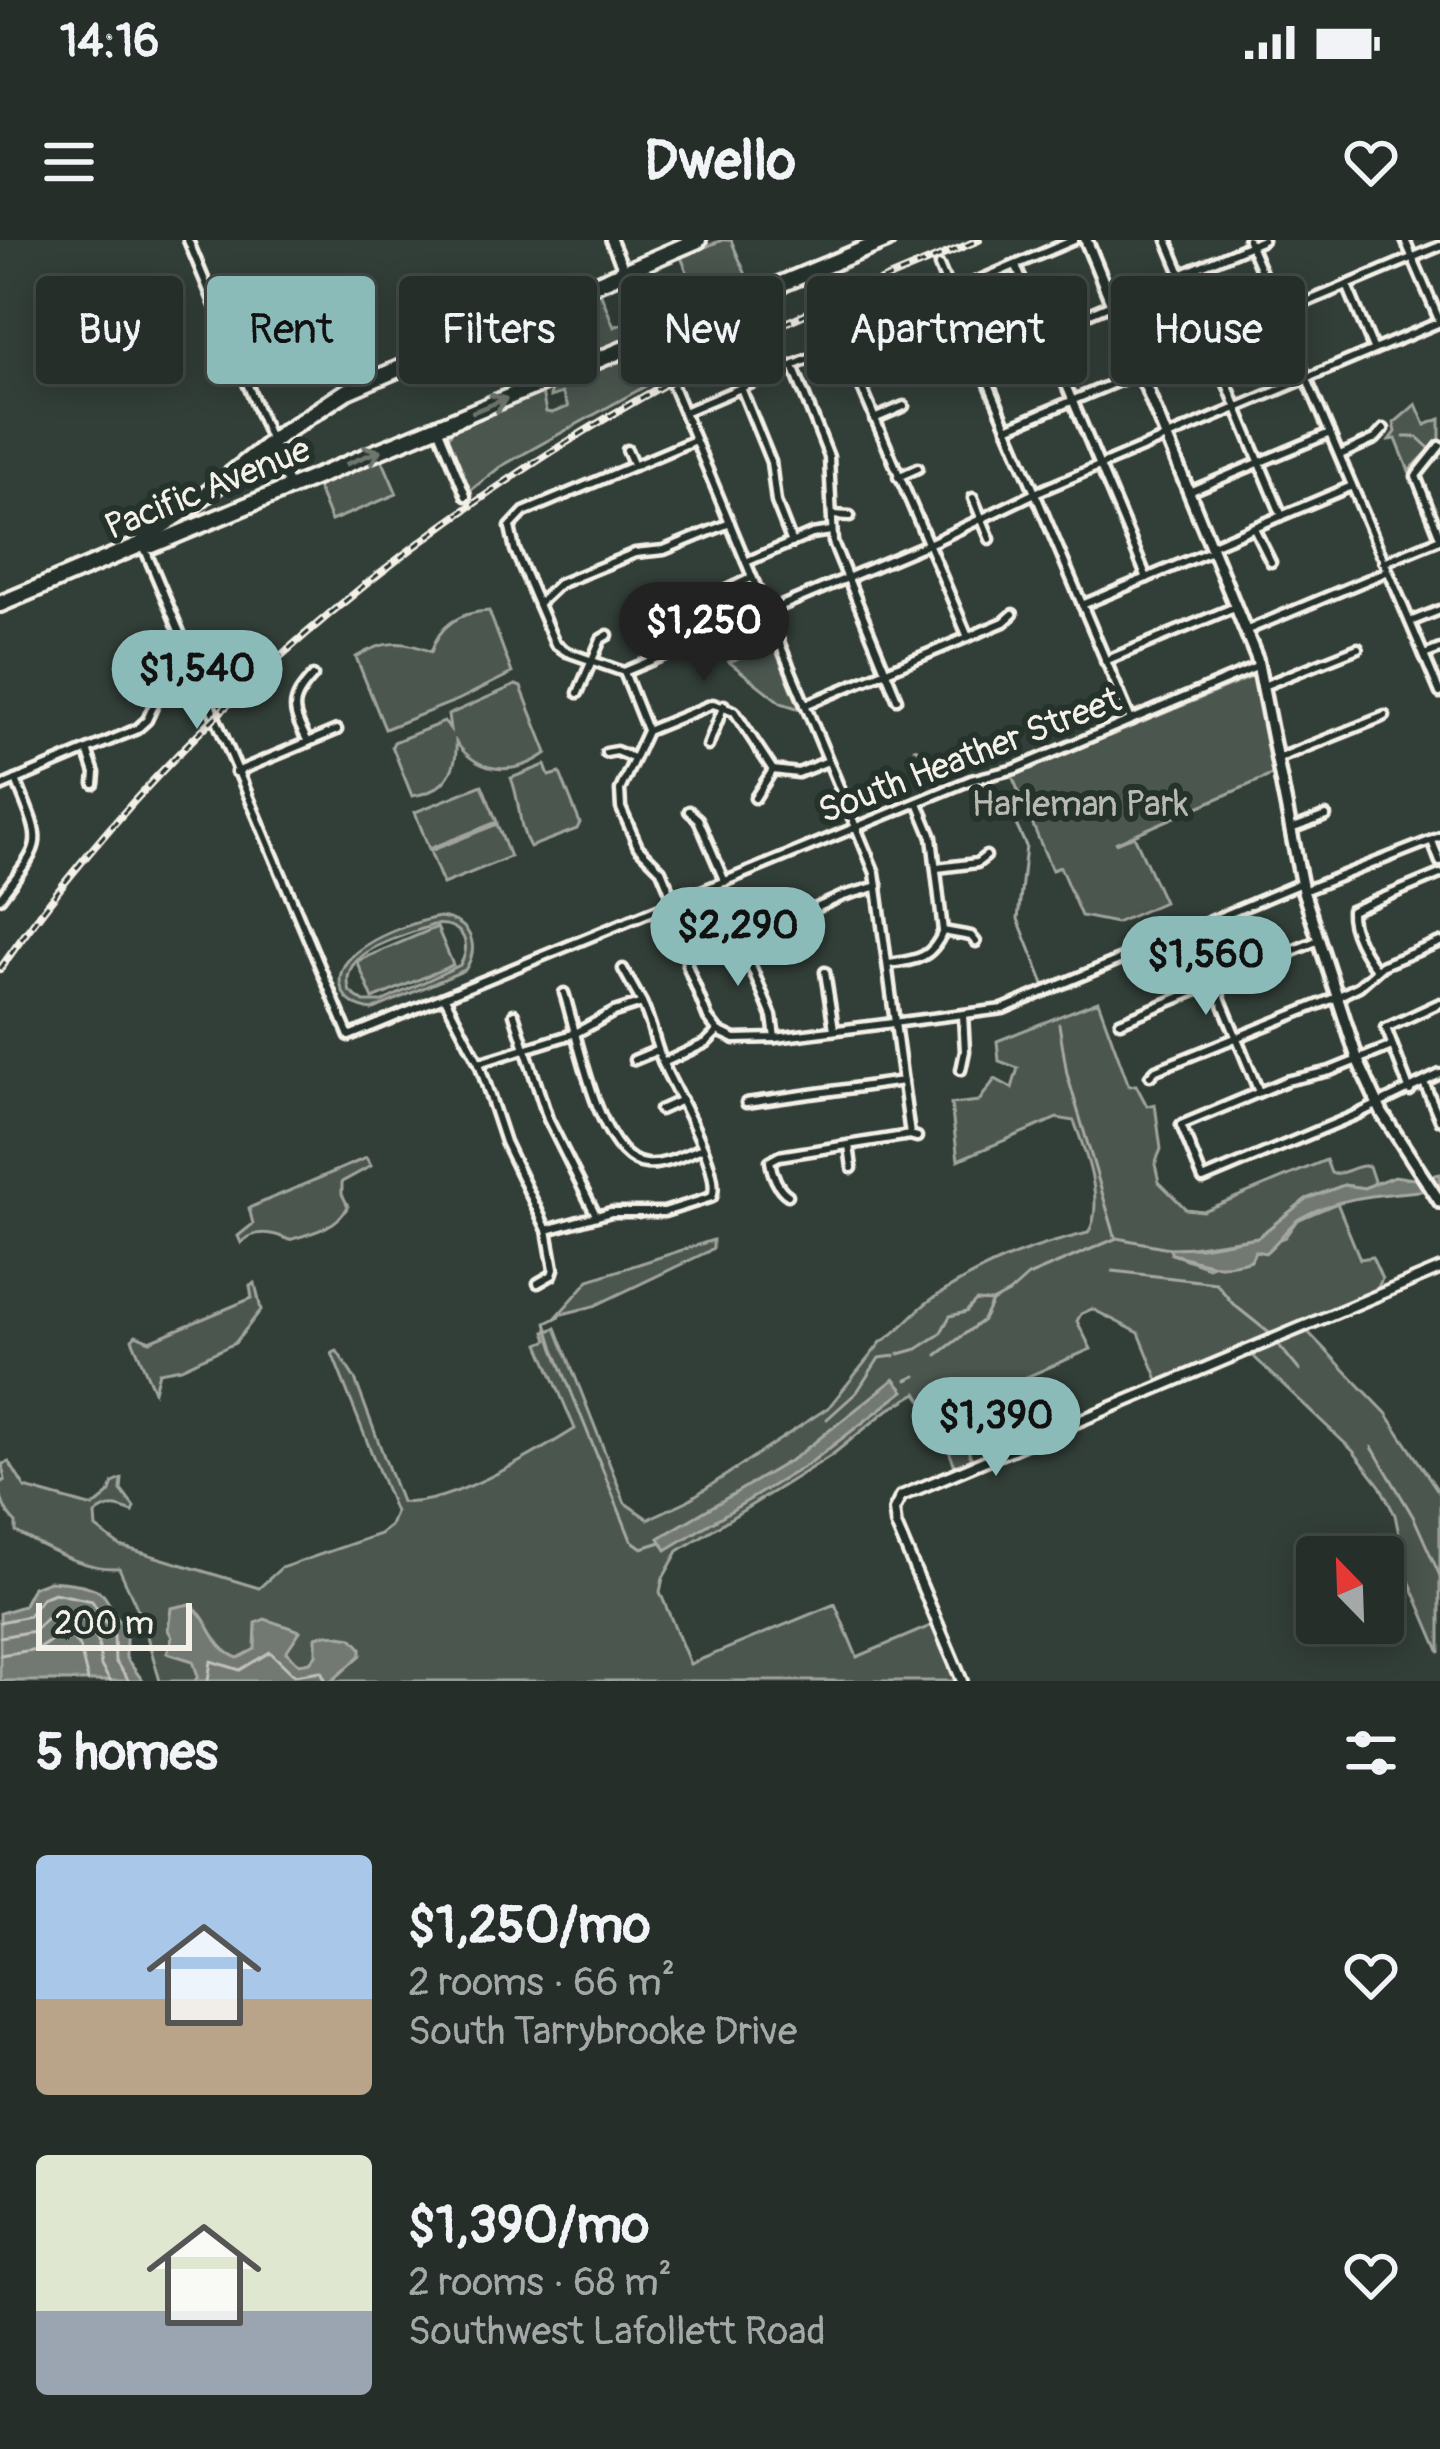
<!DOCTYPE html>
<html lang="en">
<head>
<meta charset="utf-8">
<style>
	:root { --surface:#262e2a; --page:#323a36; --text:#f1f3f6; --muted:#a4a8a8; --line:#424a47; --accent:#8bbbb9 }
	body { margin:0; font-family:Pangolin,sans-serif; background:var(--page); color:var(--text); height:100vh; display:flex; flex-direction:column; font-size:45px; white-space:nowrap }
	* { box-sizing:border-box; margin:0 }
	p { font-size:39px; color:var(--muted) }
	.icon { flex:none; width:66px; height:66px; fill:none; stroke:currentColor; stroke-width:2; stroke-linecap:round; stroke-linejoin:round }
	.map { position:relative; height:1441px; overflow:hidden }
	.details { display:flex; flex-direction:column; background:var(--surface); flex:1 }
	.details>* { flex:none }
	.hud { position:absolute; left:36px; top:36px; width:1368px; height:108px; display:flex; gap:24px }
	.needle { width:78px; rotate:337deg }
	.buttons { position:absolute; left:1296px; top:1296px; display:grid; gap:24px }
	.buttons a { display:grid; place-items:center; width:108px; height:108px; border-radius:12px; background:var(--surface); box-shadow:0 6px 30px #0003,0 0 0 3px var(--line); font-size:60px }
	.scale { position:absolute; left:36px; bottom:30px; width:156px; box-sizing:border-box; padding-left:12px; border:6px solid #f4f1e8; border-top:0; font-size:33px; line-height:42px; white-space:nowrap; color:#f4f1e8; -webkit-text-stroke:9px #26332d; paint-order:stroke }
	.price { position:absolute; translate:-50% -102px; padding:0 27px; border-radius:42px; background:var(--accent); color:#111; font-size:39px; line-height:78px; filter:drop-shadow(0 3px 6px #0008) }
	.price::after { content:''; position:absolute; left:50%; top:72px; width:36px; height:27px; margin-left:-18px; background:inherit; clip-path:polygon(0 0,100% 0,50% 100%) }
	.price.on { background:#222; color:#fff }
	ul { padding:0; list-style:none }
	li { display:flex; align-items:center; gap:36px; height:300px; padding:0 36px }
	li span { display:grid; place-items:center; flex:none; width:336px; height:240px; border-radius:12px; color:#555 }
	li>.icon { margin-inline-start:auto }
	span .icon { width:144px; height:144px; fill:#fffc; stroke-width:1 }
	li b { font-size:51px }
	h2 { display:flex; justify-content:space-between; align-items:center; height:144px; padding:0 36px; font-size:51px }
	.chip { padding:0 42px; border-radius:12px; background:var(--surface); box-shadow:0 6px 30px #0003,0 0 0 3px var(--line); font-size:42px; line-height:108px }
	.chip.on { background:var(--accent); color:#111 }
	.status { display:flex; justify-content:space-between; align-items:center; height:84px; padding:0 60px; background:var(--surface); direction:ltr }
	.status svg { height:33px; fill:currentColor }
	header { display:flex; justify-content:space-between; align-items:center; height:156px; padding:0 36px; background:var(--surface); font-size:54px; font-weight:700 }
	.map>svg:first-child { display:block }
</style>
</head>
<body>
<div class="status"><b>14:16</b><svg viewBox="0 0 49 12"><path d="M0 12V9h3v3zM5 12V6h3v6zM10 12V3h3v9zM15 12V0h3v12zM26 1h20v11H26zM47 4h2v5h-2z"/></svg></div>
<header><svg class="icon" aria-label="menu" viewBox="0 0 24 24"><path d="M4 6h16M4 12h16M4 18h16"/></svg>Dwello<svg class="icon" aria-label="heart" viewBox="0 0 24 24"><path d="M12 20l-8-8c-3-5 5-10 8-4 3-6 11-1 8 4z"/></svg></header>
<div class="map">
<svg width="1440" height="1441" viewBox="0 0 1440 1441">
	<rect width="100%" height="100%" fill="#323e38"/>
	<filter id="ink" filterUnits="userSpaceOnUse"><feTurbulence type="fractalNoise" baseFrequency=".00833" numOctaves="2"/><feDisplacementMap in="SourceGraphic" scale="24" xChannelSelector="R" yChannelSelector="G"/><feConvolveMatrix kernelMatrix="1 2 1 2 8 2 1 2 1" color-interpolation-filters="sRGB"/></filter>
	<g filter="url(#ink)">
		<g fill="#4c564f" stroke="#a0a49c" stroke-width="3" fill-rule="evenodd">
			<polygon points="722,0 731,0 752,49 703,70 681,17"/>
			<polygon points="599,49 614,87 635,79 641,94 600,111 578,58"/>
			<polygon points="647,111 662,137 500,227 470,251 448,198 453,189 542,152 546,172 552,173 568,167 562,153 550,157 551,148"/>
			<polygon points="1416,164 1425,185 1440,179 1440,199 1409,231 1396,199 1390,200 1396,192 1394,183"/>
			<polygon points="381,217 397,254 331,281 316,244"/>
			<path d="M489 371 512 433 458 460 385 489 356 417C382 401 403 399 431 412 440 384 460 372 489 371Z"/>
			<polygon points="773,404 800,469 781,463 729,422"/>
			<polygon points="1254,436 1274,534 1115,603 1134,596 1164,662 1116,683 1081,676 1060,627 1052,630 1012,536"/>
			<path d="M516 445 521 447 547 513C515 536 479 535 456 502 458 532 443 552 412 556L392 506 394 502 444 482 450 489 448 475Z"/>
			<path d="M545 525 549 536 560 533 580 583 577 589 530 607C517 585 521 562 511 538Z"/>
			<polygon points="482,545 497,582 429,609 415,572"/>
			<polygon points="497,584 510,617 443,644 430,611"/>
			<path d="M440 677C470 681 481 705 465 730L372 770C359 768 347 763 342 750 326 710 411 682 440 677ZM433 685C460 681 474 702 460 725L381 762H364L350 752C335 710 404 697 433 685Z"/>
			<polygon points="437,687 453,725 373,759 357,721"/>
			<path d="M1098 761 1129 846 1136 845 1147 866 1155 864 1161 909 1155 924 1159 942 1186 969 1203 971 1326 920 1331 933C1345 936 1355 924 1369 926L1375 944 1364 948 1344 945 1306 959 1258 997 1184 1008 1172 1014 1208 1027 1285 997 1297 980 1337 963 1360 1019 1372 1017 1382 1039 1376 1052 1159 1142 1139 1093 1092 1069 1081 1074 1077 1081 1091 1109 976 1159 975 1170 956 1179 972 1220 955 1226 939 1186 917 1153 885 1172 832 1215 678 1311 663 1338 660 1352 690 1424 835 1364 857 1417 935 1384 959 1441H160L142 1379 119 1328C83 1330 47 1308 16 1292V1283C4 1272 0 1259 0 1243L5 1240 2 1224 9 1222 25 1248 93 1267 109 1254 113 1243 122 1239 121 1250 134 1267 133 1272C117 1266 108 1263 95 1275L96 1288 120 1306 259 1348 281 1328 380 1294 390 1286 395 1272 332 1113 337 1111 355 1139 401 1262C446 1268 535 1214 575 1189L539 1104 548 1100 545 1092 556 1088 625 1263 648 1279 687 1261 829 1167 882 1101C896 1095 914 1071 932 1059 985 1024 1026 1008 1088 993 1106 965 1085 910 1074 881L1057 878 958 920 951 864 979 861 995 839 1012 848 1018 828 999 821 997 801Z"/>
			<path d="M366 918 371 926 342 942V954L348 966C339 987 310 994 289 1000 273 992 254 989 241 1003L238 996 253 984 249 968Z"/>
			<polygon points="713,1000 713,1008 707,1012 594,1066 558,1075 589,1040"/>
			<polygon points="255,1043 261,1070 235,1103 181,1128 159,1132 154,1151 132,1099 136,1095 150,1101 252,1058 250,1046"/>
			<polygon points="1308,1092 1386,1173 1440,1254 1440,1413 1408,1338 1395,1275 1380,1246 1353,1211 1252,1115"/>
		</g>
		<g fill="#727972" stroke="#a6a9a1" stroke-width="3">
			<path d="M1440 934V949C1395 954 1339 954 1299 979 1287 987 1278 1003 1265 1013L1255 1011 1251 1020C1214 1031 1206 1022 1172 1014L1169 1008 1201 1007 1258 997 1306 959 1344 945 1364 948 1394 936 1414 939Z"/>
			<polygon points="894,1139 904,1151 810,1223 666,1310 659,1298 796,1217"/>
			<path d="M49 1341C64 1342 96 1344 105 1357 113 1369 116 1379 126 1390V1418L143 1441H0V1373L23 1366 33 1347Z"/>
			<path d="M190 1364C211 1379 211 1408 238 1418L255 1409 256 1383 265 1379 300 1391 286 1412 299 1424 310 1422 316 1415V1397L327 1394 352 1398 361 1408V1415L332 1441H195L198 1436 193 1421 167 1413 172 1397 168 1390 171 1368Z"/>
		</g>
		<g fill="none" stroke-linecap="round" stroke-linejoin="round">
			<g stroke="#c0c1b9" stroke-width="3">
				<polyline points="0,1382 29,1376 42,1358 54,1353 92,1361 114,1395 115,1421 129,1441"/>
				<polyline points="0,1397 34,1391 56,1369 80,1374 98,1401 101,1426 110,1441"/>
				<polyline points="0,1415 38,1409 67,1390 80,1408 88,1441"/>
				<polyline points="208,1441 211,1421 240,1430 270,1412 294,1435 321,1431 326,1441"/>
			</g>
			<g stroke="#a6a9a1" stroke-width="3">
				<polyline points="1404,197 1417,197 1440,218"/>
				<polyline points="914,508 954,525"/>
				<polyline points="984,546 1005,561 1026,606 1018,679 1044,744"/>
				<polyline points="1059,784 1067,834 1115,996"/>
				<polyline points="1113,1031 1216,1043 1233,1064 1268,1092 1300,1131"/>
				<polyline points="560,1076 546,1083 554,1109 631,1300 642,1308 661,1302"/>
				<polyline points="899,1114 917,1109 940,1094 950,1076 966,1072 976,1061 992,1062"/>
				<polyline points="937,1115 983,1080 992,1062 1009,1053 1028,1036 1117,998 1169,1008"/>
				<polyline points="907,1140 916,1136"/>
				<polyline points="827,1179 857,1152 879,1118 895,1116"/>
				<polyline points="1372,1207 1414,1278 1440,1336"/>
			</g>
			<defs>
				<g id="minor">
					<polyline points="188,0 270,199"/>
					<polyline points="1167,0 1282,276"/>
					<polyline points="1248,0 1440,453"/>
					<polyline points="1405,0 1440,82"/>
					<polyline points="939,26 1131,480"/>
					<polyline points="1016,26 1147,338"/>
					<polyline points="1347,45 1373,108"/>
					<polyline points="894,76 902,94"/>
					<polyline points="224,86 323,47"/>
					<polyline points="653,98 875,633 910,895"/>
					<polyline points="841,99 968,397"/>
					<polyline points="979,120 1263,0"/>
					<polyline points="793,126 829,217 833,302 897,459"/>
					<polyline points="741,148 771,222 776,262 792,303"/>
					<polyline points="684,172 818,115 841,99 1074,0"/>
					<polyline points="874,179 904,166"/>
					<polyline points="1007,188 1440,6"/>
					<polyline points="439,190 466,256"/>
					<polyline points="1440,206 1416,236 1440,297"/>
					<polyline points="627,210 634,226"/>
					<polyline points="1340,215 1375,199 1384,189"/>
					<polyline points="898,237 918,228"/>
					<polyline points="1189,252 1330,193"/>
					<polyline points="973,258 990,299"/>
					<polyline points="832,275 850,276"/>
					<polyline points="1254,288 1271,322"/>
					<polyline points="1210,306 1352,246"/>
					<polyline points="144,307 349,796 971,540 1015,529 1259,426"/>
					<polyline points="746,322 812,294 831,291"/>
					<polyline points="1384,322 1440,299"/>
					<polyline points="538,364 559,344 635,313 664,310 730,283"/>
					<polyline points="1082,365 1211,311"/>
					<polyline points="665,372 690,389"/>
					<polyline points="767,372 935,301 1035,253 1440,82"/>
					<polyline points="1410,382 1440,370"/>
					<polyline points="1245,391 1386,332"/>
					<polyline points="1424,415 1440,409"/>
					<polyline points="1105,421 1235,367"/>
					<polyline points="624,432 567,412 555,404 515,310 510,287 524,272 695,200"/>
					<polyline points="624,432 669,413 710,358 751,338"/>
					<polyline points="624,432 647,490"/>
					<polyline points="1263,446 1358,408"/>
					<polyline points="578,453 601,399 608,395"/>
					<polyline points="805,465 1004,382 1013,374"/>
					<path d="M308 502C292 471 288 463 313 436"/>
					<polyline points="708,506 724,465"/>
					<polyline points="87,510 95,533 94,544"/>
					<polyline points="606,513 616,511 633,518"/>
					<polyline points="1277,519 1385,476"/>
					<polyline points="828,521 798,533 773,530 734,471 713,464 647,491 620,550 621,568 638,607 661,630 675,664 688,696 687,725 708,778 718,791 735,799 775,798 1003,769 1301,643"/>
					<polyline points="236,532 337,490"/>
					<polyline points="0,547 137,489 147,480 158,456 196,437"/>
					<polyline points="755,558 773,530"/>
					<polyline points="918,563 932,597 943,691"/>
					<polyline points="689,571 698,579 725,642"/>
					<polyline points="1291,589 1326,576"/>
					<polyline points="1432,601 1440,622"/>
					<polyline points="937,628 977,623 986,616"/>
					<polyline points="1303,651 1440,597"/>
					<path d="M0 658C44 599 44 609 16 540"/>
					<polyline points="1192,689 1259,852"/>
					<path d="M889 724C916 720 932 719 943 691L971 696 976 702"/>
					<polyline points="623,729 642,763"/>
					<path d="M1376 729C1364 714 1350 690 1351 671L1440 634"/>
					<polyline points="825,732 834,789"/>
					<path d="M564 753C577 791 598 920 646 924 664 926 684 915 700 909"/>
					<polyline points="445,758 479,823 505,902 547,990 554,1029 552,1035 538,1043"/>
					<polyline points="514,774 548,879 596,975"/>
					<polyline points="1120,782 1319,700"/>
					<polyline points="775,798 772,776 746,714 747,703 756,695 843,656 878,646"/>
					<polyline points="1392,806 1330,831 1286,841 1181,885 1203,939 1358,874 1440,834"/>
					<polyline points="634,820 658,810"/>
					<path d="M479 823 576 793 614 772 642 763C652 783 655 805 664 826 676 853 723 932 712 957L664 972H611L547 990"/>
					<polyline points="663,823 706,803 718,791"/>
					<polyline points="961,830 965,811 963,775"/>
					<polyline points="1150,836 1156,830 1337,757 1359,746 1383,725 1440,702"/>
					<polyline points="1425,845 1440,880"/>
					<polyline points="1410,851 1386,788 1440,763"/>
					<polyline points="746,863 903,841"/>
					<polyline points="660,870 682,860"/>
					<polyline points="849,905 852,928"/>
					<path d="M788 955C778 949 772 934 770 921L779 916 910 895 917 897"/>
				</g>
				<g id="tertiary">
					<polyline points="611,0 653,97"/>
					<polyline points="271,203 289,246"/>
					<polyline points="962,1441 896,1285 894,1270 901,1256 1440,1029"/>
				</g>
				<polyline id="secondary" points="1086,0 1257,419 1303,651 1358,821 1382,873 1440,962"/>
				<g id="trunk">
					<polyline points="142,304 148,295 188,269 280,195 347,151 698,0"/>
					<polyline points="0,364 142,304 152,305 887,0"/>
				</g>
			</defs>
			<use href="#minor" stroke="#f4f1e8" stroke-width="15"/>
			<use href="#tertiary" stroke="#f4f1e8" stroke-width="16"/>
			<use href="#secondary" stroke="#f4f1e8" stroke-width="18"/>
			<use href="#trunk" stroke="#f4f1e8" stroke-width="22"/>
			<use href="#minor" stroke="#26332d" stroke-width="6"/>
			<use href="#tertiary" stroke="#26332d" stroke-width="8"/>
			<use href="#secondary" stroke="#26332d" stroke-width="9"/>
			<use href="#trunk" stroke="#26332d" stroke-width="14"/>
			<defs>
				<path id="rail" d="M0 729C187 463 449 253 737 106 816 67 898 34 979 0"/>
			</defs>
			<use href="#rail" stroke="#f4f1e8" stroke-width="8"/>
			<use href="#rail" stroke="#26332d" stroke-width="3" stroke-dasharray="9" stroke-linecap="butt"/>
		</g>
		<defs><path id="oneway-shaft" d="M-6 0H5M1.5-3L5.5 0L1.5 3" fill="none" stroke-width="1.6" stroke-linecap="round" stroke-linejoin="round" transform="scale(3)"/></defs>
		<g stroke="#6e766e">
			<use href="#oneway-shaft" transform="translate(490 165) rotate(-22)"/>
			<use href="#oneway-shaft" transform="translate(364 217) rotate(-22)"/>
		</g>
	</g>
	<g text-anchor="middle" stroke-width="12" stroke-linejoin="round" paint-order="stroke">
		<g font-size="36" fill="#f4f1e8" stroke="#26332d">
			<text transform="translate(207 247) rotate(-22)" y="13">Pacific Avenue</text>
			<text transform="translate(969 514) rotate(-21)" y="13">South Heather Street</text>
		</g>
		<g font-size="36" fill="#b9bbb2" stroke="#26332d">
			<text x="1080" y="576">Harleman Park</text>
		</g>
	</g>
</svg>
<div class="buttons">
<a><svg class="needle" viewBox="-14 -14 28 28"><path d="M0-13l5 13h-10z" fill="#e53935"/><path d="M0 13l5-13h-10z" fill="#a4a8a8"/></svg></a>
</div>
<div class="scale">200 m</div>
<b class="price on" style="left:704px;top:444px">$1,250</b>
<b class="price" style="left:197px;top:492px">$1,540</b>
<b class="price" style="left:738px;top:749px">$2,290</b>
<b class="price" style="left:1206px;top:778px">$1,560</b>
<b class="price" style="left:996px;top:1239px">$1,390</b>
<div class="hud">
<a class="chip">Buy</a>
<a class="chip on">Rent</a>
<a class="chip">Filters</a>
<a class="chip">New</a>
<a class="chip">Apartment</a>
<a class="chip">House</a>
</div>
</div>
<section class="details">
<h2>5 homes<svg class="icon" aria-label="filters" viewBox="0 0 24 24"><path d="M4 7h16M4 17h16"/><circle cx="9" cy="7" r="2"/><circle cx="15" cy="17" r="2"/></svg></h2>
<ul>
<li><span style="background:linear-gradient(#a9c7e8 60%,#b9a48a 0)"><svg class="icon" aria-label="home" viewBox="0 0 24 24"><path d="M3 11l9-7 9 7M6 9v11h12V9"/></svg></span><div><b>$1,250/mo</b><p>2 rooms · 66 m²</p><p>South Tarrybrooke Drive</p></div><svg class="icon" aria-label="heart" viewBox="0 0 24 24"><path d="M12 20l-8-8c-3-5 5-10 8-4 3-6 11-1 8 4z"/></svg></li>
<li><span style="background:linear-gradient(#dfe7d0 65%,#9aa5b1 0)"><svg class="icon" aria-label="home" viewBox="0 0 24 24"><path d="M3 11l9-7 9 7M6 9v11h12V9"/></svg></span><div><b>$1,390/mo</b><p>2 rooms · 68 m²</p><p>Southwest Lafollett Road</p></div><svg class="icon" aria-label="heart" viewBox="0 0 24 24"><path d="M12 20l-8-8c-3-5 5-10 8-4 3-6 11-1 8 4z"/></svg></li>
</ul>
</section>
</body>
</html>
